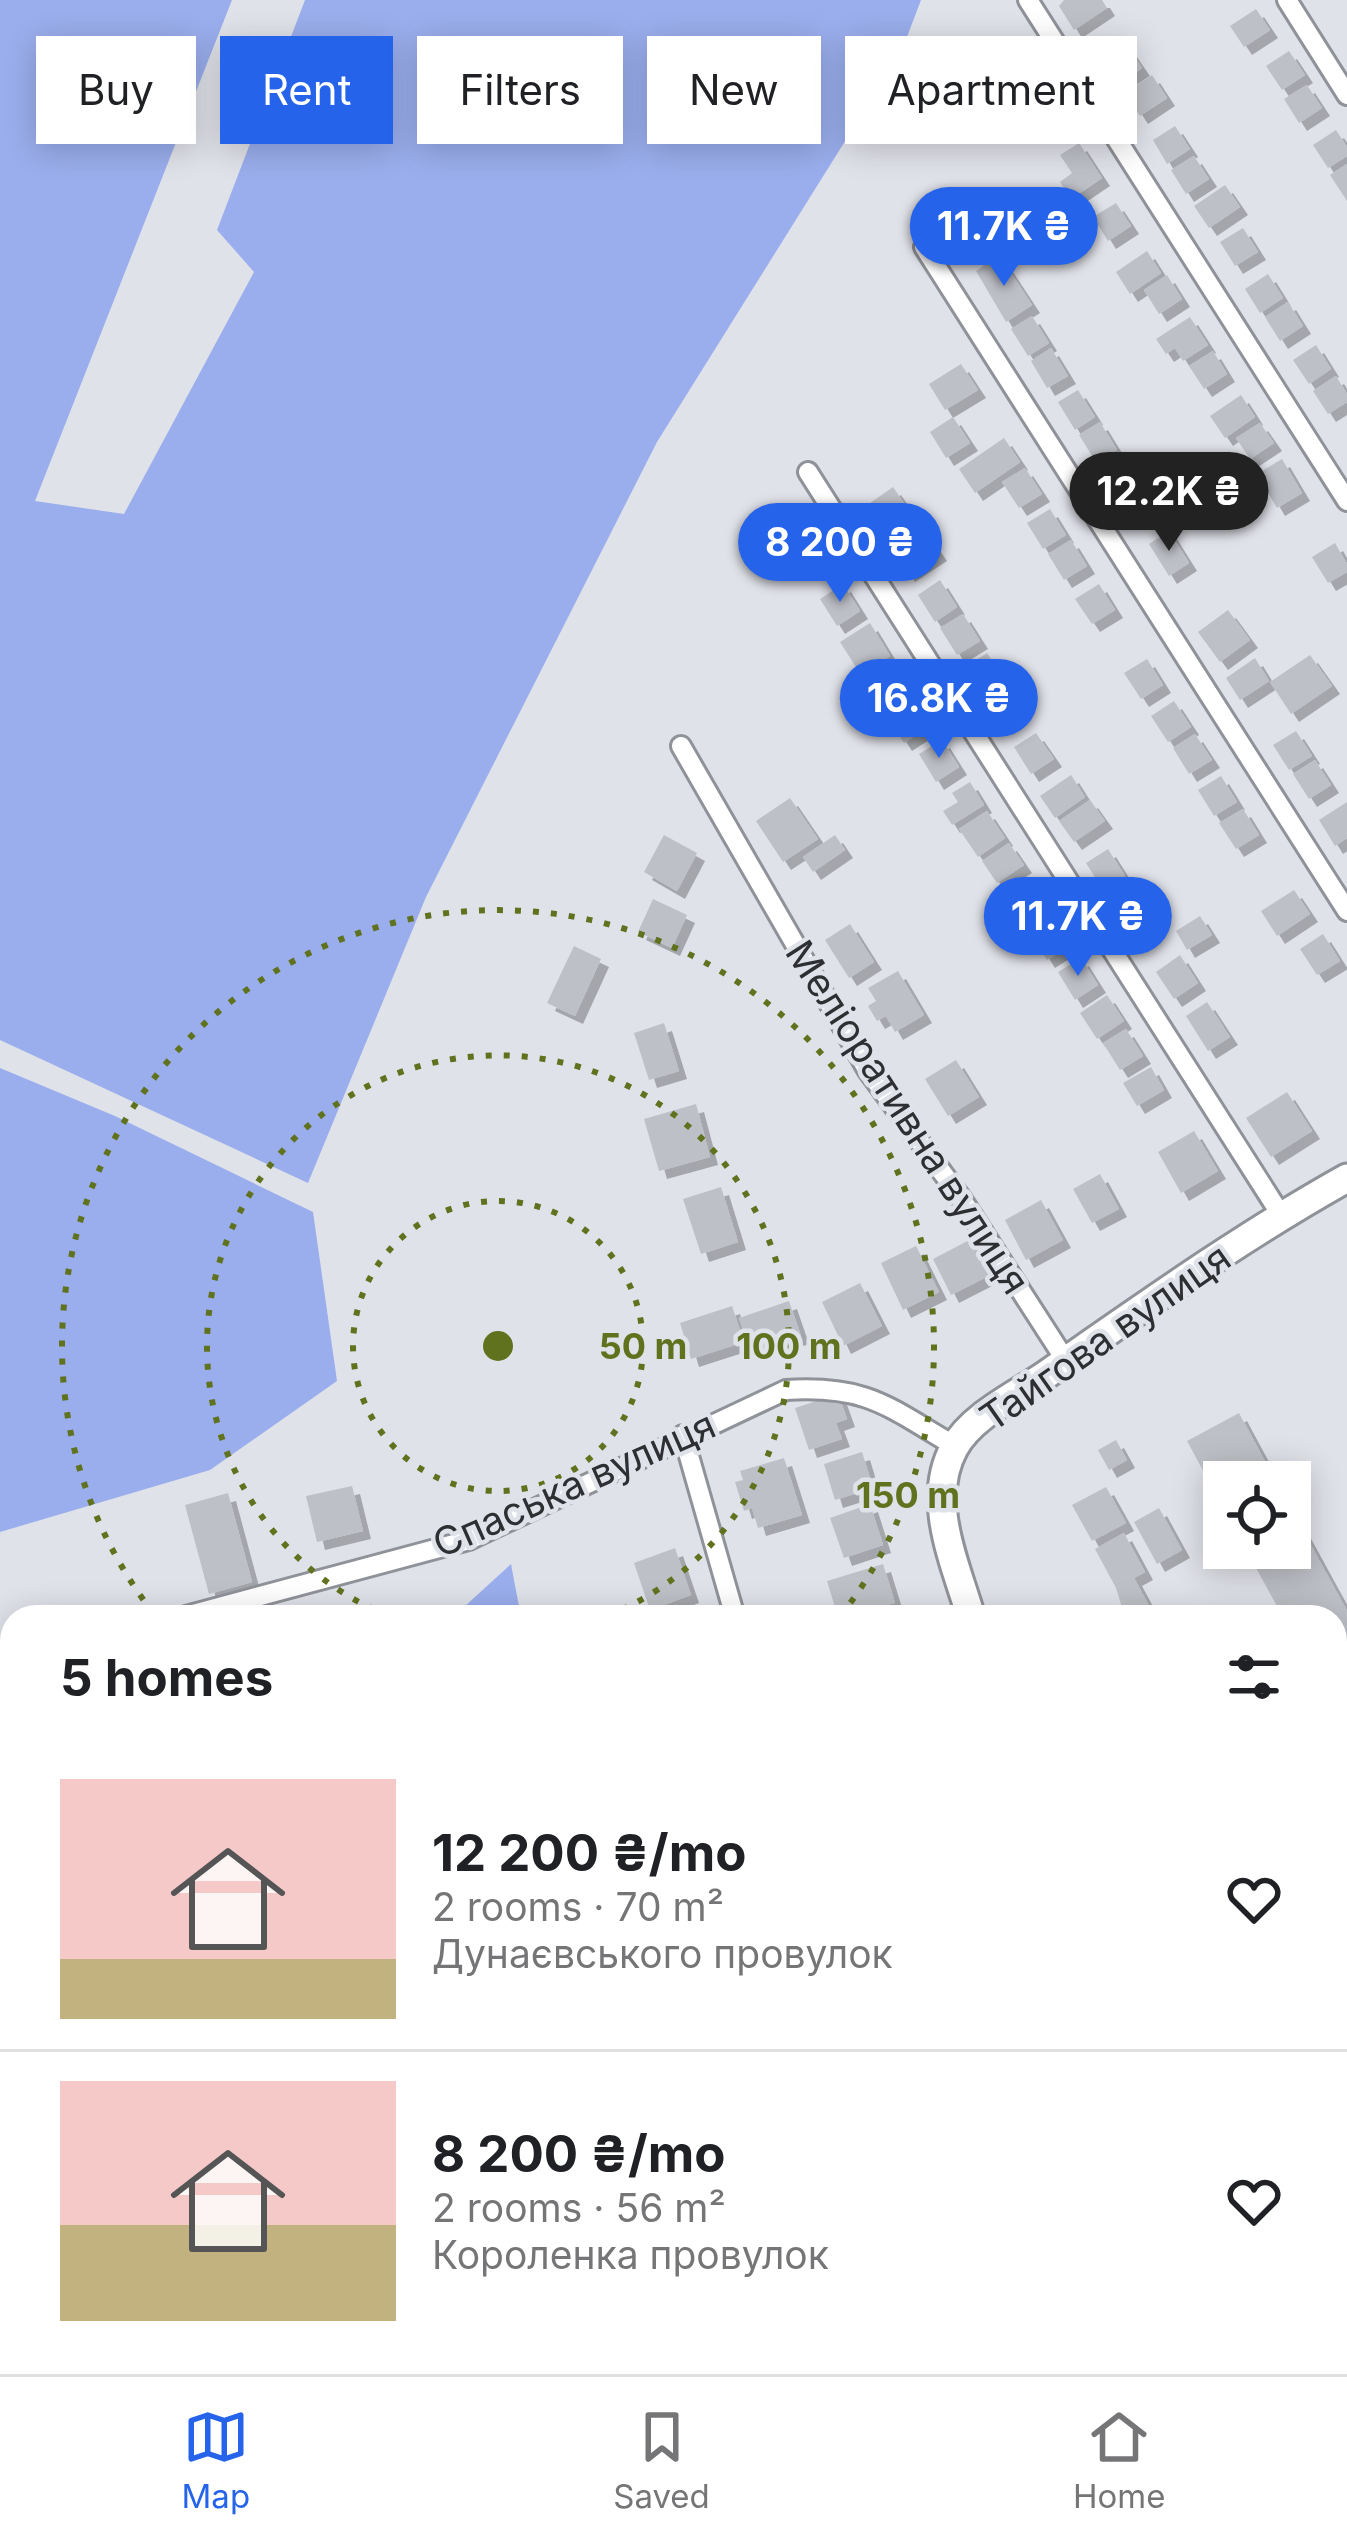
<!DOCTYPE html>
<html lang="en">
<head>
<meta charset="utf-8">
<style>
	:root { --surface:#fff; --page:#f2f2f2; --text:#202124; --muted:#757577; --line:#e0e0e0; --accent:#2563eb }
	body { margin:0; font-family:Inter,sans-serif; background:var(--page); color:var(--text); height:100vh; display:flex; flex-direction:column; font-size:45px; white-space:nowrap }
	* { box-sizing:border-box; margin:0 }
	p { font-size:39px; color:var(--muted) }
	.icon { flex:none; width:66px; height:66px; fill:none; stroke:currentColor; stroke-width:2; stroke-linecap:round; stroke-linejoin:round }
	.map { position:relative; flex:1; overflow:hidden }
	.sheet { position:absolute; left:0px; top:1605px; width:1347px; height:771px; display:flex; flex-direction:column; background:var(--surface); border-radius:36px 36px 0 0; box-shadow:0 6px 30px #0003 }
	.sheet>* { flex:none }
	.guide { position:absolute; left:36px; top:36px; width:1275px; height:108px; display:flex; gap:24px }
	.fabs { position:absolute; left:1203px; top:1461px; display:grid; gap:24px }
	.fabs a { display:grid; place-items:center; width:108px; height:108px; border-radius:0px; background:var(--surface); box-shadow:0 6px 30px #0003; font-size:60px }
	.price { position:absolute; translate:-50% -102px; padding:0 27px; border-radius:42px; background:var(--accent); color:#fff; font-size:39px; line-height:78px; filter:drop-shadow(0 3px 6px #0008) }
	.price::after { content:''; position:absolute; left:50%; top:72px; width:36px; height:27px; margin-left:-18px; background:inherit; clip-path:polygon(0 0,100% 0,50% 100%) }
	.price.selected { background:#222; color:#fff }
	ul { padding:0; list-style:none }
	li { display:flex; align-items:center; gap:36px; height:300px; padding:0 60px }
	li+li { border-top:3px solid var(--line) }
	li span { display:grid; place-items:center; flex:none; width:336px; height:240px; border-radius:0px; color:#555 }
	li>.icon { margin-inline-start:auto }
	span .icon { width:144px; height:144px; fill:#fffc; stroke-width:1 }
	li b { font-size:51px }
	h2 { display:flex; justify-content:space-between; align-items:center; height:144px; padding:0 60px; font-size:51px }
	.chip { padding:0 42px; border-radius:0px; background:var(--surface); box-shadow:0 6px 30px #0003; font-size:42px; line-height:108px }
	.chip.selected { background:var(--accent); color:#fff }
	.menu { display:flex; justify-content:space-around; align-items:center; height:168px; border-top:3px solid var(--line); background:var(--surface); font-size:33px; color:var(--muted) }
	.menu a { display:grid; justify-items:center; gap:6px }
	.menu .selected { color:var(--accent) }
	.map>svg:first-child { display:block }
</style>
</head>
<body>
<div class="map">
<svg width="1347" height="2374" viewBox="0 0 1347 2374">
	<defs>
		<filter id="shadow"><feDropShadow dx="8" dy="8" stdDeviation="0" flood-color="#0004"/></filter>
	</defs>
	<rect width="100%" height="100%" fill="#e0e2e9"/>
	<g fill="#9cb0ea">
		<polygon points="1335,2092 1347,2094 1347,2240 1335,2241"/>
		<polygon points="942,2364 1032,2364 1032,2374 939,2374"/>
	</g>
	<g fill="#9aaeed">
		<polygon points="0,0 232,0 35,501 124,514 254,272 217,230 305,0 921,0 902,50 657,442 426,897 308,1183 0,1040"/>
		<polygon points="0,1068 115,1116 313,1212 337,1381 210,1470 0,1532"/>
		<polygon points="511,1564 521,1617 453,1617"/>
		<polygon points="0,1891 9,1898 12,1895 12,2318 0,2314"/>
		<polygon points="173,2364 517,2364 520,2374 208,2374"/>
	</g>
	<g fill="#bec0c7" filter="url(#shadow)">
		<polygon points="1064,0 1102,0 1107,8 1074,30 1059,6"/>
		<polygon points="1256,9 1270,30 1244,47 1230,26"/>
		<polygon points="1124,42 1142,68 1118,84 1100,58"/>
		<polygon points="1289,51 1305,75 1282,90 1266,66"/>
		<polygon points="1152,75 1167,98 1140,116 1125,93"/>
		<polygon points="1307,85 1322,108 1299,123 1284,99"/>
		<polygon points="1175,126 1190,149 1167,164 1153,140"/>
		<polygon points="1336,130 1347,147 1347,156 1328,168 1313,145"/>
		<polygon points="1079,143 1102,178 1071,199 1060,182 1072,173 1060,155"/>
		<polygon points="1194,156 1209,179 1186,194 1171,170"/>
		<polygon points="1347,164 1347,201 1330,175"/>
		<polygon points="1225,185 1240,207 1209,228 1194,206"/>
		<polygon points="1116,203 1131,226 1108,241 1093,217"/>
		<polygon points="1243,228 1258,252 1235,266 1220,242"/>
		<polygon points="1147,251 1161,273 1130,294 1116,272"/>
		<polygon points="999,255 1032,305 1006,322 976,271"/>
		<polygon points="1268,274 1283,298 1260,313 1245,289"/>
		<polygon points="1167,275 1182,299 1159,314 1144,290"/>
		<polygon points="1288,302 1303,326 1280,341 1265,317"/>
		<polygon points="1032,316 1049,343 1028,356 1011,329"/>
		<polygon points="1190,317 1208,345 1183,361 1175,348 1166,354 1156,339"/>
		<polygon points="1316,345 1331,369 1309,384 1293,360"/>
		<polygon points="1051,348 1068,376 1047,388 1031,361"/>
		<polygon points="1213,351 1227,374 1204,389 1189,366"/>
		<polygon points="961,364 978,390 945,410 929,384"/>
		<polygon points="1336,376 1347,394 1347,402 1328,414 1313,391"/>
		<polygon points="1078,390 1095,417 1075,430 1058,402"/>
		<polygon points="1241,395 1255,417 1225,438 1210,416"/>
		<polygon points="953,417 970,443 946,458 930,432"/>
		<polygon points="1100,422 1117,450 1096,462 1079,435"/>
		<polygon points="1260,423 1274,443 1250,459 1236,438"/>
		<polygon points="1004,438 1020,462 975,493 959,469"/>
		<polygon points="1125,458 1145,490 1125,503 1105,471"/>
		<polygon points="1282,459 1302,493 1277,508 1257,474"/>
		<polygon points="1025,468 1042,494 1019,508 1002,482"/>
		<polygon points="1180,471 1191,487 1171,501 1160,486"/>
		<polygon points="893,487 908,509 877,530 863,508"/>
		<polygon points="1050,509 1066,535 1043,549 1027,523"/>
		<polygon points="924,531 939,553 907,574 893,552"/>
		<polygon points="1169,531 1189,563 1169,576 1149,544"/>
		<polygon points="1071,540 1087,566 1064,580 1048,554"/>
		<polygon points="1335,543 1347,564 1347,572 1328,583 1312,557"/>
		<polygon points="940,580 957,607 935,622 918,595"/>
		<polygon points="843,584 860,611 837,626 820,599"/>
		<polygon points="1099,584 1115,610 1092,624 1075,599"/>
		<polygon points="1228,610 1250,640 1220,662 1198,632"/>
		<polygon points="963,614 980,641 957,655 940,628"/>
		<polygon points="870,623 890,656 861,675 840,642"/>
		<polygon points="987,653 1005,680 982,694 965,667"/>
		<polygon points="1310,655 1332,686 1291,714 1270,682"/>
		<polygon points="1255,658 1269,681 1240,700 1226,678"/>
		<polygon points="1147,659 1163,685 1141,699 1124,673"/>
		<polygon points="894,664 911,691 888,705 871,678"/>
		<polygon points="916,699 932,725 904,743 887,717"/>
		<polygon points="1174,701 1191,727 1168,742 1151,716"/>
		<polygon points="1296,731 1312,756 1289,770 1273,745"/>
		<polygon points="1036,733 1054,759 1031,774 1014,747"/>
		<polygon points="1195,734 1212,760 1189,774 1173,748"/>
		<polygon points="942,740 959,767 936,782 919,754"/>
		<polygon points="1315,760 1331,785 1309,799 1293,774"/>
		<polygon points="1071,775 1085,797 1055,818 1040,796"/>
		<polygon points="1221,776 1237,802 1214,816 1198,790"/>
		<polygon points="970,782 984,805 952,825 943,811 958,802 952,793"/>
		<polygon points="790,798 818,839 783,862 756,821"/>
		<polygon points="1090,800 1105,821 1074,842 1059,821"/>
		<polygon points="1347,802 1347,838 1335,846 1319,820"/>
		<polygon points="1243,809 1259,835 1236,849 1219,823"/>
		<polygon points="987,811 1005,838 978,857 959,829"/>
		<polygon points="664,835 697,853 677,891 644,872"/>
		<polygon points="835,835 845,850 813,872 803,857"/>
		<polygon points="1009,843 1024,865 997,883 982,861"/>
		<polygon points="1108,849 1125,876 1103,890 1086,863"/>
		<polygon points="1128,879 1145,906 1123,921 1105,893"/>
		<polygon points="1030,882 1044,904 1013,925 999,903"/>
		<polygon points="1294,890 1310,914 1277,936 1261,911"/>
		<polygon points="653,899 687,915 672,948 638,932"/>
		<polygon points="1200,916 1212,935 1187,950 1176,931"/>
		<polygon points="1052,919 1069,946 1047,960 1030,933"/>
		<polygon points="850,924 874,962 849,978 825,940"/>
		<polygon points="1323,934 1340,961 1317,975 1300,949"/>
		<polygon points="574,946 601,959 575,1016 547,1003"/>
		<polygon points="1180,955 1198,983 1174,999 1156,972"/>
		<polygon points="1081,958 1098,985 1075,1000 1058,972"/>
		<polygon points="898,971 924,1015 895,1032 886,1016 877,1021 868,1006 876,1001 868,988"/>
		<polygon points="1107,995 1124,1021 1097,1039 1080,1013"/>
		<polygon points="1207,1002 1230,1037 1208,1051 1186,1016"/>
		<polygon points="664,1023 679,1071 649,1080 634,1033"/>
		<polygon points="1126,1029 1143,1056 1120,1070 1103,1043"/>
		<polygon points="956,1060 979,1097 948,1116 925,1079"/>
		<polygon points="1151,1067 1164,1090 1137,1106 1123,1083"/>
		<polygon points="1287,1092 1312,1131 1271,1157 1246,1118"/>
		<polygon points="696,1104 710,1157 659,1171 644,1119"/>
		<polygon points="1194,1131 1218,1171 1181,1193 1158,1152"/>
		<polygon points="1100,1174 1119,1209 1092,1223 1073,1189"/>
		<polygon points="721,1187 738,1242 701,1254 683,1199"/>
		<polygon points="1041,1200 1063,1240 1026,1260 1005,1220"/>
		<polygon points="979,1235 998,1271 951,1295 933,1259"/>
		<polygon points="916,1246 939,1292 903,1310 881,1263"/>
		<polygon points="860,1283 882,1326 843,1346 822,1302"/>
		<polygon points="789,1301 801,1336 751,1353 739,1318"/>
		<polygon points="732,1306 744,1342 691,1359 680,1323"/>
		<polygon points="838,1394 847,1419 836,1423 842,1439 809,1450 795,1408"/>
		<polygon points="1239,1413 1276,1482 1224,1482 1224,1509 1187,1441"/>
		<polygon points="1116,1440 1127,1460 1109,1470 1098,1450"/>
		<polygon points="862,1452 873,1488 835,1500 824,1464"/>
		<polygon points="784,1458 802,1515 758,1528 752,1508 744,1511 735,1482 743,1480 740,1471"/>
		<polygon points="352,1486 363,1531 317,1542 306,1496"/>
		<polygon points="1106,1487 1126,1523 1092,1541 1072,1505"/>
		<polygon points="228,1493 252,1582 209,1594 185,1505"/>
		<polygon points="870,1504 883,1545 844,1558 830,1518"/>
		<polygon points="1290,1507 1347,1611 1347,1670 1335,1677 1335,1617 1283,1617 1245,1548 1290,1548"/>
		<polygon points="1159,1508 1182,1550 1157,1564 1134,1522"/>
		<polygon points="1124,1533 1145,1572 1134,1578 1155,1617 1125,1617 1116,1588 1095,1549"/>
		<polygon points="675,1548 691,1595 650,1610 634,1563"/>
		<polygon points="883,1564 895,1603 838,1617 827,1581"/>
		<polygon points="12,1720 12,1773 0,1777 0,1724"/>
		<polygon points="1347,2298 1347,2374 1093,2374 1093,2364 1335,2364 1335,2299"/>
		<rect x="1043" y="2364" width="20" height="10"/>
	</g>
	<g fill="none" stroke-linecap="round" stroke-linejoin="round">
		<defs>
			<g id="street">
				<polyline points="1028,0 1347,501"/>
				<polyline points="1287,0 1347,95"/>
				<polyline points="924,247 1347,911"/>
				<polyline points="808,472 1281,1215"/>
				<polyline points="681,746 868,1071 961,1198 1066,1361"/>
				<polyline points="683,1435 735,1617"/>
				<path d="M182 1617 469 1540 786 1390C868 1385 888 1407 955 1446"/>
				<polyline points="0,1666 12,1663"/>
			</g>
			<g id="secondary">
				<path d="M971 1617C956 1565 925 1501 954 1448 971 1416 1018 1394 1047 1374 1145 1306 1243 1236 1347 1178"/>
				<polyline points="907,2374 910,2364"/>
			</g>
		</defs>
		<use href="#street" stroke="#909299" stroke-width="24"/>
		<use href="#secondary" stroke="#909299" stroke-width="33"/>
		<use href="#street" stroke="#fff" stroke-width="18"/>
		<use href="#secondary" stroke="#fff" stroke-width="27"/>
	</g>
	<g fill="none" stroke="#61721f" stroke-width="6" stroke-dasharray="6 12">
		<circle cx="498" cy="1346" r="145"/>
		<path d="M391 1617A291 291 0 1 1 605 1617"/>
		<path d="M154 1614A436 436 0 1 1 842 1614"/>
	</g>
	<g text-anchor="middle" stroke-width="9" stroke-linejoin="round" paint-order="stroke">
		<g font-size="39" fill="#2e2f32" stroke="#e0e2e9">
			<text transform="translate(908 1117) rotate(57)" y="14">Меліоративна вулиця</text>
			<text transform="translate(1105 1337) rotate(-35)" y="14">Тайгова вулиця</text>
			<text transform="translate(574 1484) rotate(-24)" y="14">Спаська вулиця</text>
		</g>
	</g>
	<circle cx="498" cy="1346" r="18" fill="#61721f" stroke="#e0e2e9" stroke-width="6"/>
	<g font-size="36" text-anchor="middle" font-weight="bold" fill="#61721f" stroke="#e0e2e9" stroke-width="9" stroke-linejoin="round" paint-order="stroke">
		<text x="643" y="1359">50 m</text>
		<text x="789" y="1359">100 m</text>
		<text x="908" y="1508">150 m</text>
	</g>
</svg>
<div class="fabs">
<a><svg class="icon" aria-label="locate" viewBox="0 0 24 24"><circle cx="12" cy="12" r="6"/><path d="M12 2v4M12 18v4M2 12h4M18 12h4"/></svg></a>
</div>
<b class="price" style="left:1004px;top:289px">11.7K ₴</b>
<b class="price selected" style="left:1169px;top:554px">12.2K ₴</b>
<b class="price" style="left:840px;top:605px">8 200 ₴</b>
<b class="price" style="left:939px;top:761px">16.8K ₴</b>
<b class="price" style="left:1078px;top:979px">11.7K ₴</b>
<div class="guide">
<a class="chip">Buy</a>
<a class="chip selected">Rent</a>
<a class="chip">Filters</a>
<a class="chip">New</a>
<a class="chip">Apartment</a>
</div>
<section class="sheet">
<h2>5 homes<svg class="icon" aria-label="filters" viewBox="0 0 24 24"><path d="M4 7h16M4 17h16"/><circle cx="9" cy="7" r="2"/><circle cx="15" cy="17" r="2"/></svg></h2>
<ul>
<li><span style="background:linear-gradient(#f6c9c9 75%,#c2b280 0)"><svg class="icon" aria-label="home" viewBox="0 0 24 24"><path d="M3 11l9-7 9 7M6 9v11h12V9"/></svg></span><div><b>12 200 ₴/mo</b><p>2 rooms · 70 m²</p><p>Дунаєвського провулок</p></div><svg class="icon" aria-label="heart" viewBox="0 0 24 24"><path d="M12 20l-8-8c-3-5 5-10 8-4 3-6 11-1 8 4z"/></svg></li>
<li><span style="background:linear-gradient(#f6c9c9 60%,#c2b280 0)"><svg class="icon" aria-label="home" viewBox="0 0 24 24"><path d="M3 11l9-7 9 7M6 9v11h12V9"/></svg></span><div><b>8 200 ₴/mo</b><p>2 rooms · 56 m²</p><p>Короленка провулок</p></div><svg class="icon" aria-label="heart" viewBox="0 0 24 24"><path d="M12 20l-8-8c-3-5 5-10 8-4 3-6 11-1 8 4z"/></svg></li>
</ul>
</section>
</div>
<nav class="menu">
<a class="selected"><svg class="icon" aria-label="map" viewBox="0 0 24 24"><path d="M3 6l6-2 6 2 6-2v14l-6 2-6-2-6 2zM9 4v14M15 6v14"/></svg>Map</a>
<a><svg class="icon" aria-label="saved" viewBox="0 0 24 24"><path d="M7 4h10v16l-5-4-5 4z"/></svg>Saved</a>
<a><svg class="icon" aria-label="home" viewBox="0 0 24 24"><path d="M3 11l9-7 9 7M6 9v11h12V9"/></svg>Home</a>
</nav>
</body>
</html>
